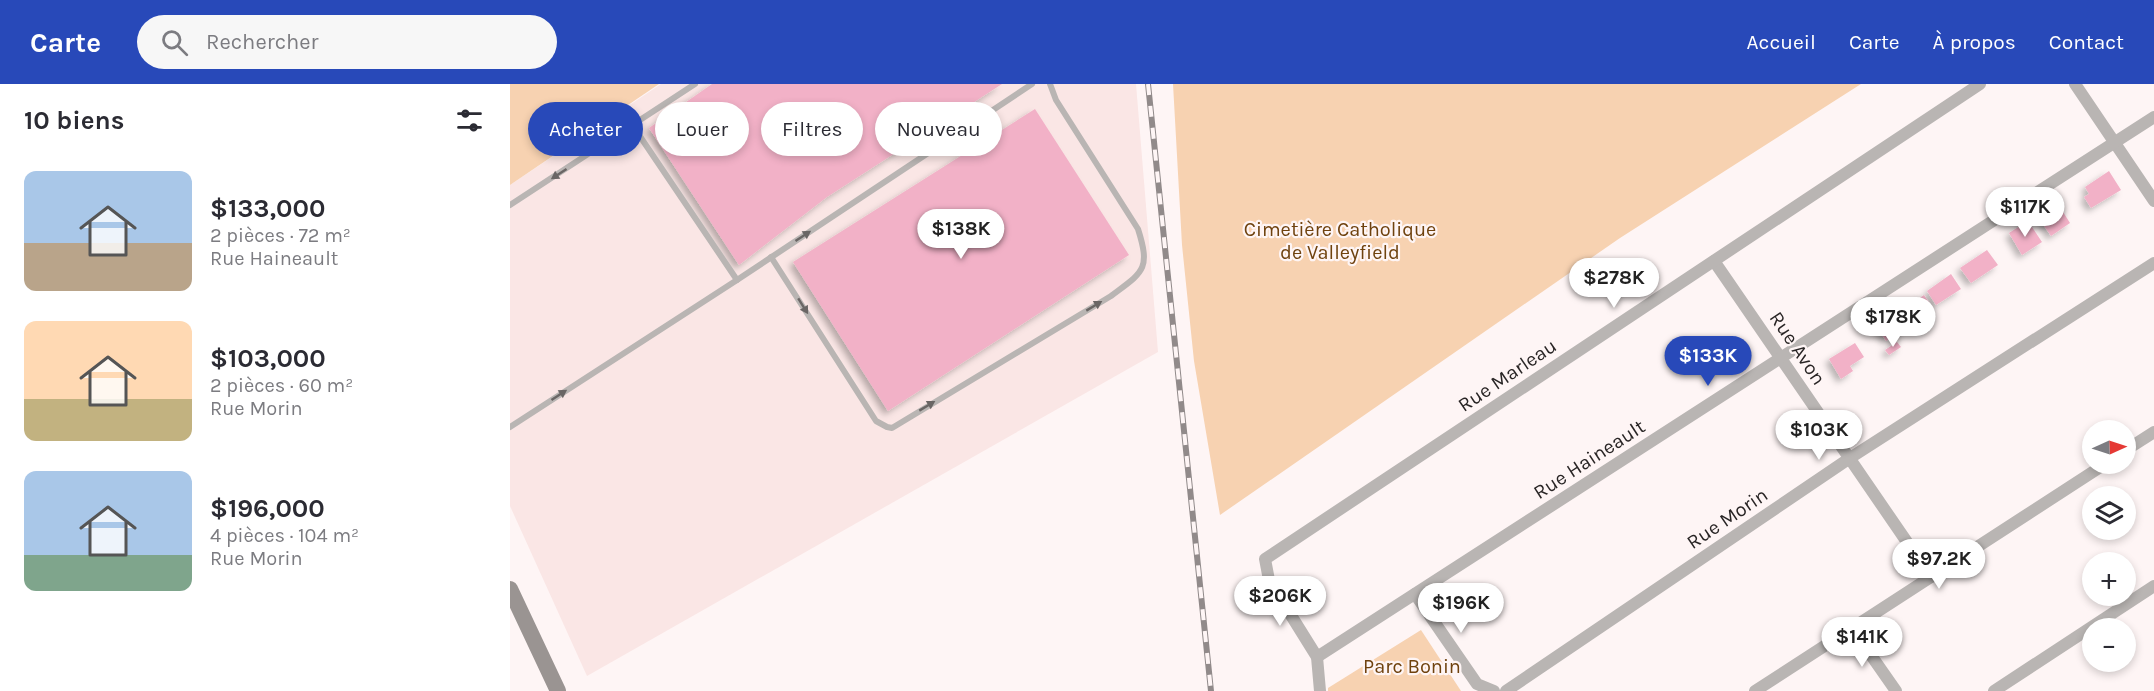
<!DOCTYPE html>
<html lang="fr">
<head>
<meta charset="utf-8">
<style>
	:root { --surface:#fff; --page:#f7f7f7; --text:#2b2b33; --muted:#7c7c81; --accent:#2849b9 }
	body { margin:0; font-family:Karla,sans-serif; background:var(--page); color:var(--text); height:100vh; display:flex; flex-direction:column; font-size:22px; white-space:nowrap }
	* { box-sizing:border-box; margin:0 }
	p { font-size:20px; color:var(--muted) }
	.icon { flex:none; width:33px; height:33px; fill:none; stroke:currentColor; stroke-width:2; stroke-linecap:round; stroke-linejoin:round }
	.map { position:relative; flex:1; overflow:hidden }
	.side { display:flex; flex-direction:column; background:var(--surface); width:510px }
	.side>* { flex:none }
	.top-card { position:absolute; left:18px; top:18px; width:570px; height:54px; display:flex; gap:12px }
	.needle { width:39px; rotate:87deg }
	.controls { position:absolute; left:1572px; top:336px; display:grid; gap:12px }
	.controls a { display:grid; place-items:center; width:54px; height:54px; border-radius:50%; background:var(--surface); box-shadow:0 3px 9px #0003; font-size:30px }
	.price { position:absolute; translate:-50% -51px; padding:0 14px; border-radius:21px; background:#fff; color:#222; font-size:20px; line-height:39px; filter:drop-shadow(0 2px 3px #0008) }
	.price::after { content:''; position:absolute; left:50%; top:36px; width:18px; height:14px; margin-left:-9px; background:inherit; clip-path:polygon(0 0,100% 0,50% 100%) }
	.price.on { background:var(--accent); color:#fff }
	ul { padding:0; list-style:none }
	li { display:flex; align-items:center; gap:18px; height:150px; padding:0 24px }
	li span { display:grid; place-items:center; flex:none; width:168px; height:120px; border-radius:12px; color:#555 }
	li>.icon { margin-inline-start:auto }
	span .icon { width:72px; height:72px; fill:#fffc; stroke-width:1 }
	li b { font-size:26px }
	h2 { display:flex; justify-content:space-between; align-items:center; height:72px; padding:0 24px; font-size:26px }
	.pill { padding:0 21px; border-radius:27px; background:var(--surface); box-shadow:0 3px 9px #0003; font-size:21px; line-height:54px }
	.pill.on { background:var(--accent); color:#fff }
	header { display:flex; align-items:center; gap:36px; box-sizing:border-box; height:84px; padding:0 30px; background:var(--accent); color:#fff }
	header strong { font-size:28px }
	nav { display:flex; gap:33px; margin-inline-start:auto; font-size:21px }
	.search { width:420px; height:54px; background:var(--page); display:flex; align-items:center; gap:15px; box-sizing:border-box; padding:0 21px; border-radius:33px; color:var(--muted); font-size:22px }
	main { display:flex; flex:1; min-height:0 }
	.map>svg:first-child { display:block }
</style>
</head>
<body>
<header>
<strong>Carte</strong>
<div class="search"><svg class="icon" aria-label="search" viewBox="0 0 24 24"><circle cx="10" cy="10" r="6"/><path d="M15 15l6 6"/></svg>Rechercher</div>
<nav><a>Accueil</a><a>Carte</a><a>À propos</a><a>Contact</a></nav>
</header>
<main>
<section class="side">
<h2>10 biens<svg class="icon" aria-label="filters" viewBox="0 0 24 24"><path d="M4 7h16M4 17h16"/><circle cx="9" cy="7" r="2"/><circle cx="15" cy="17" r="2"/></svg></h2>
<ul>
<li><span style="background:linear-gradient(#a9c7e8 60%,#b9a48a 0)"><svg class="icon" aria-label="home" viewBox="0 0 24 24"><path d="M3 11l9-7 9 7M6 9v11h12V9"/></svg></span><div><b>$133,000</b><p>2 pièces · 72 m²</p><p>Rue Haineault</p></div></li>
<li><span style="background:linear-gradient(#ffd9b3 65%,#c2b280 0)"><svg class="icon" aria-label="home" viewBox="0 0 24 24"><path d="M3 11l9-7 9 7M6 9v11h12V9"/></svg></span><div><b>$103,000</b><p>2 pièces · 60 m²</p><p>Rue Morin</p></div></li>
<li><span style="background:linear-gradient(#a9c7e8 70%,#7fa58c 0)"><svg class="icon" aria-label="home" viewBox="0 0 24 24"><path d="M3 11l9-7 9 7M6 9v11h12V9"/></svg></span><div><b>$196,000</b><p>4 pièces · 104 m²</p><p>Rue Morin</p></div></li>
</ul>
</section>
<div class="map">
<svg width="1644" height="607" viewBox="0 0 1644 607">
	<defs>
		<filter id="shadow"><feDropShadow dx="-4" dy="4" stdDeviation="3" flood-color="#0004"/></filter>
	</defs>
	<rect width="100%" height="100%" fill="#fef5f5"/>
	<polygon fill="#fae6e5" points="151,0 626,0 648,268 77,592 0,422 0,101"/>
	<g fill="#f7d2b1">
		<polygon points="0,0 149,0 0,101"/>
		<polygon points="663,0 1351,0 1110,154 710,431 684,277 672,161"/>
		<polygon points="911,546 951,607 818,607 818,604"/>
	</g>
	<g fill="#f2b1c7" filter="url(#shadow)">
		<polygon points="202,0 492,0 317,113 229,181 139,44"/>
		<polygon points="525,25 619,171 378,327 283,178"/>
		<polygon points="1599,87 1611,106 1581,124 1574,113 1579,110 1575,103"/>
		<polygon points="1548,120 1560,139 1541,152 1528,133"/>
		<polygon points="1518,137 1532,158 1512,171 1499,149"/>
		<polygon points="1477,166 1488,181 1461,199 1450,184"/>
		<polygon points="1441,190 1451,205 1426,221 1417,207"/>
		<polygon points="1414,211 1423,224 1399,240 1391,227"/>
		<polygon points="1386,231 1395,244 1376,257 1367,243"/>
		<polygon points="1387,258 1391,263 1379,271 1375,266"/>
		<polygon points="1345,259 1354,273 1340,282 1343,287 1331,295 1319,275"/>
	</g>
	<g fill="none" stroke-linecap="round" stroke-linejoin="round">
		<g stroke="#b9b5b3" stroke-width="6">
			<polyline points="123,42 227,196"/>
			<polyline points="0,121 185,0"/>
			<path d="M261 173 366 337 377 343 382 344 601 212C633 188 641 186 628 145L546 16 540 0"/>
			<polyline points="0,343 227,196 522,0"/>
		</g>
		<g stroke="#b9b5b3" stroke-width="12">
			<polyline points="1565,0 1644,117"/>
			<polyline points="1204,177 1421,493"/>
			<polyline points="1616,366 1644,348"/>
			<polyline points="905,510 967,600 984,607"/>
			<polyline points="1342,544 1386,607"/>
			<polyline points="807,573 1644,33"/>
			<polyline points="810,607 807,573 759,496 755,475 1470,0"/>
			<polyline points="996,607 1340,374 1644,179"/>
			<polyline points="1245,607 1595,380"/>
			<polyline points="1484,607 1644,502"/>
		</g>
		<polyline stroke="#9a9492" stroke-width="16" points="0,505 48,607"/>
		<defs>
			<polyline id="rail" points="638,0 701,607"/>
		</defs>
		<use href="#rail" stroke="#918a8a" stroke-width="6"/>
		<use href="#rail" stroke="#fef5f5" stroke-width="4" stroke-dasharray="11" stroke-linecap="butt"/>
	</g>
	<defs><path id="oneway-solid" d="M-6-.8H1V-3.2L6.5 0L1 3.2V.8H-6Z" transform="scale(1.5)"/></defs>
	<g fill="#6a6665">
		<use href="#oneway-solid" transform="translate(49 90) rotate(147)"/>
		<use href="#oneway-solid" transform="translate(293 152) rotate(-33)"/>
		<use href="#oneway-solid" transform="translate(293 222) rotate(58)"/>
		<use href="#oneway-solid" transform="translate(584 222) rotate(-31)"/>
		<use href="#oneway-solid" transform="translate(49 311) rotate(-33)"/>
		<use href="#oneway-solid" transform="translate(417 322) rotate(-31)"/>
	</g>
	<g text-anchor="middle" stroke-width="4.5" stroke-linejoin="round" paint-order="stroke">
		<g font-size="20" fill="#6f420e" stroke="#fef5f5">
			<text x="830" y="152">Cimetière Catholique<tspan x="830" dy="23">de Valleyfield</tspan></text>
			<text x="902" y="589">Parc Bonin</text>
		</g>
		<g font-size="20" fill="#292525" stroke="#fef5f5">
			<text transform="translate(1288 264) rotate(56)" y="7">Rue Avon</text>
			<text transform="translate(997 291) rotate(-34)" y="7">Rue Marleau</text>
			<text transform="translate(1079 375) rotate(-33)" y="7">Rue Haineault</text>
			<text transform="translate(1217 434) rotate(-34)" y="7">Rue Morin</text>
		</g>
	</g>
</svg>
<div class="controls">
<a><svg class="needle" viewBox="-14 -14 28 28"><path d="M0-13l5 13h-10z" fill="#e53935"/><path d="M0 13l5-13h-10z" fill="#7c7c81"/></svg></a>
<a><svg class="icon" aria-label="layers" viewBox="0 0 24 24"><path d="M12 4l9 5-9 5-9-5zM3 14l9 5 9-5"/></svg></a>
<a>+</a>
<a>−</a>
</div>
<b class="price" style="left:1515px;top:154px">$117K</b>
<b class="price" style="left:451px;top:176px">$138K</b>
<b class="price" style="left:1104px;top:225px">$278K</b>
<b class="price" style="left:1383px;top:264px">$178K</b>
<b class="price on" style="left:1198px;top:303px">$133K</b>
<b class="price" style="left:1309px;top:377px">$103K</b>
<b class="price" style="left:1429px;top:506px">$97.2K</b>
<b class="price" style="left:770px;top:543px">$206K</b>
<b class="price" style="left:951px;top:550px">$196K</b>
<b class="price" style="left:1352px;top:584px">$141K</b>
<div class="top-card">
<a class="pill on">Acheter</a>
<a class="pill">Louer</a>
<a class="pill">Filtres</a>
<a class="pill">Nouveau</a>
</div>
</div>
</main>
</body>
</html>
